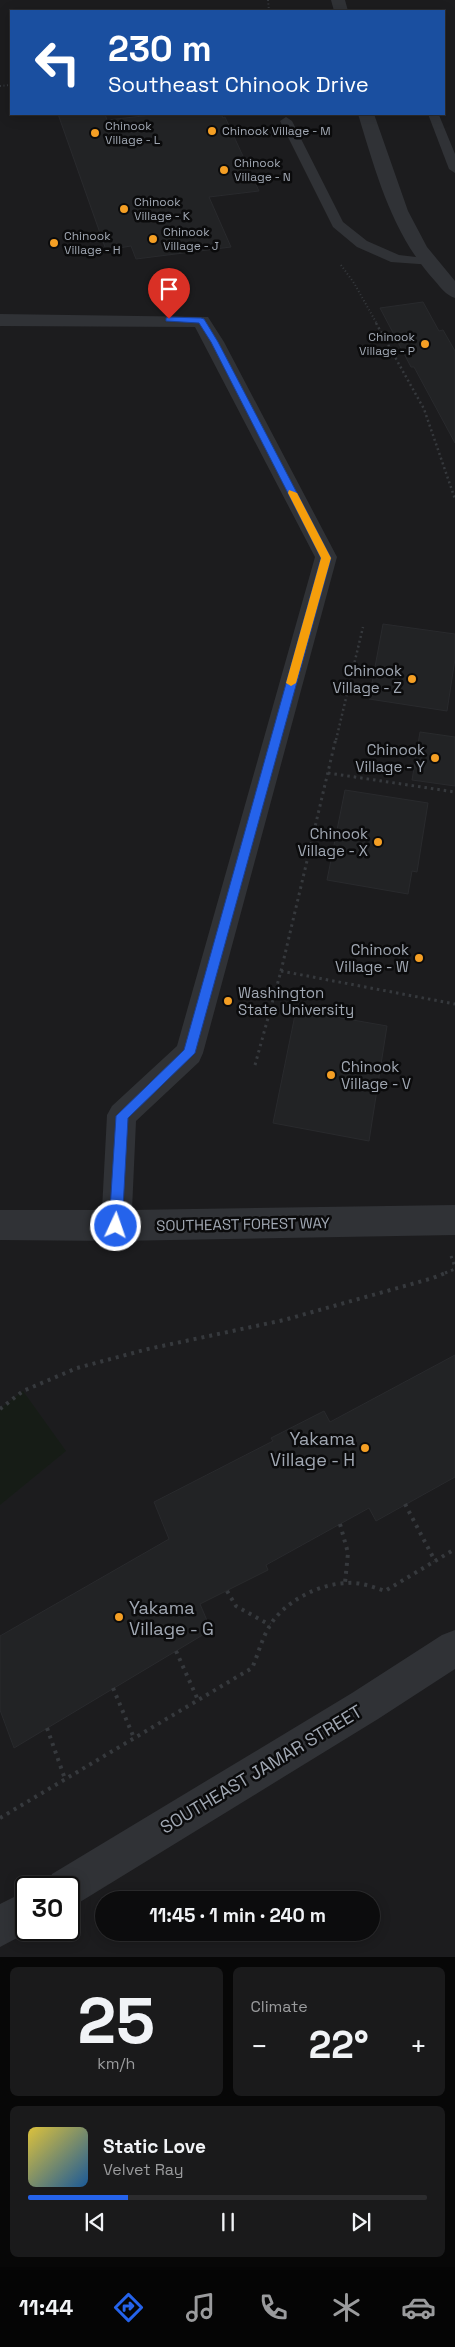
<!DOCTYPE html>
<meta charset="utf-8">
<style>
:root{--surface:#0c0c0d;--page:#1a1a1b;--text:#f1f3f6;--muted:#9a9b9d;--line:#2c2c2e;--accent:#2563eb}
body{margin:0;font-family:"Space Grotesk",sans-serif;background:var(--page);color:var(--text);height:100vh;display:flex;flex-direction:column;font-size:19px;white-space:nowrap}
*{box-sizing:border-box;margin:0}
p{font-size:16px;color:var(--muted)}
.icon{flex:none;width:28px;height:28px;fill:none;stroke:currentColor;stroke-width:2;stroke-linecap:round;stroke-linejoin:round}
.map{position:relative;height:1957px;overflow:hidden}
.side{display:flex;flex-direction:column;gap:10px;padding:10px;background:#070707;flex:1}
.side>*{flex:none}
.guide{position:absolute;left:10px;top:10px;width:435px;height:105px;border-radius:0px;box-shadow:0 2px 12px #0003,0 0 0 1px var(--line);background:#1a4fa0;color:#fff;overflow:hidden}
.speed{position:absolute;left:15px;top:1876px;display:flex;gap:10px;font-size:25px;font-weight:700;text-align:center}
.speed>*{display:grid;place-content:center;width:65px;height:65px;border-radius:50%;background:var(--surface);box-shadow:0 2px 12px #0003,0 0 0 1px var(--line);line-height:1}
.speed .limit{border:2px solid #111;border-radius:8px;background:#fff;color:#111}
.pin{position:absolute;display:grid;place-items:center;width:42px;height:42px;color:#fff;margin:-51px -21px;border-radius:50% 50% 50% 0;rotate:-45deg;box-shadow:0 0 5px #0007}
.pin .icon{rotate:45deg}
.me{position:absolute;width:55px;margin:-28px;rotate:3deg;stroke-linejoin:round;filter:drop-shadow(0 0 4px #0008)}
.turn{display:flex;align-items:center;gap:18px;height:105px;padding:0 15px;font-size:22px}
.turn .icon{width:65px;height:65px;stroke-width:2.5}
.turn b{display:block;font-size:35px;line-height:42px}
.big{font-size:38px;font-weight:600;line-height:1.1}
.side .tile{flex:1;display:flex;flex-direction:column;justify-content:center;gap:8px;min-width:0;padding:0 18px;border-radius:8px;background:var(--page)}
.side .dial{align-items:center;gap:0}
.dial b{font-size:65px;line-height:1}
.song{display:flex;align-items:center;gap:15px}
.cover{width:60px;height:60px;border-radius:8px;background:linear-gradient(135deg,hsl(50 70% 55%),hsl(210 70% 35%))}
.played{height:5px;border-radius:2px;background:linear-gradient(90deg,var(--accent) 25%,var(--line) 25%)}
.keys{display:flex;justify-content:space-around;direction:ltr}
.heat{display:flex;justify-content:space-between;align-items:center;font-size:28px;direction:ltr}
.side .tiles{flex:1;display:grid;gap:10px;grid-template-columns:1fr 1fr}
.tile:last-child{grid-column:span 2}
.trip{position:absolute;left:95px;top:1891px;width:285px;height:50px;border-radius:25px;background:var(--surface);box-shadow:0 2px 12px #0003,0 0 0 1px var(--line);font-weight:600;line-height:50px;text-align:center}
.tabs{display:flex;height:80px;justify-content:space-around;align-items:center;background:#050505;color:var(--muted)}
.tabs .icon{width:35px;height:35px}
.tabs .on{color:var(--accent)}
.tabs b{font-size:22px;color:var(--text)}
.map>svg:first-child{display:block}
.built{fill:#1c1c1e;fill-rule:evenodd}
.green{fill:#161c16}
.building{fill:#222325;stroke:#292a2d}
.lines{fill:none;stroke-linecap:round;stroke-linejoin:round}
.path-far3{stroke:#36393d;stroke-width:2;stroke-dasharray:1 2.5;stroke-linecap:butt}
.path-far2{stroke:#36393d;stroke-width:2.5;stroke-dasharray:2 3;stroke-linecap:butt}
.path-far1{stroke:#36393d;stroke-width:3;stroke-dasharray:2.5 4;stroke-linecap:butt}
.path{stroke:#36393d;stroke-width:4;stroke-dasharray:3 5;stroke-linecap:butt}
.lane{fill:#303236;fill-rule:evenodd}
.street{fill:#303236;fill-rule:evenodd}
.route{fill:#2563eb;stroke:#184099}
.slow{fill:#f59e0b}
.poi-dot{fill:#f59f24;stroke:#0b0b0c;stroke-width:2}
.labels{text-anchor:middle;dominant-baseline:central;stroke-width:5;stroke-linejoin:round;paint-order:stroke}
.far-poi-label{font-size:12px;fill:#a0a7b2;stroke:#0b0b0c;text-anchor:start}
.poi-label{font-size:15px;fill:#a0a7b2;stroke:#0b0b0c;text-anchor:end}
.street-label{font-size:15px;fill:#a0a7b2;stroke:#0b0b0c}
.near-poi-label{font-size:18px;fill:#a0a7b2;stroke:#0b0b0c;text-anchor:end}
.near-street-label{font-size:18px;fill:#a0a7b2;stroke:#0b0b0c}
</style>
<div class="map">
<svg width="455" height="1957" viewBox="0 0 455 1957">
<rect width="100%" height="100%" fill="#101011"/>
<!-- built -->
<path class="built" d="M 0,0 L 455,0 L 455,1957 L 0,1957 ZM 11,11 L 444,11 L 444,114 L 11,114 ZM 26,1888 L 69,1888 L 69,1930 L 26,1930 ZM 104,1900 L 371,1900 L 371,1932 L 104,1932 Z"/>
<!-- green -->
<polygon class="green" points="23,1391 66,1451 0,1505 0,1409"/>
<!-- building -->
<g class="building">
<polygon points="58,114 105,114 107,120 161,114 221,114 223,118 225,117 259,191 209,197 231,247 136,259 131,246 106,250"/>
<polygon points="423,302 439,331 443,330 455,351 455,443 414,367 411,367 380,308"/>
<polygon points="383,624 455,634 455,659 447,711 369,699"/>
<polygon points="420,732 455,737 455,786 412,780"/>
<polygon points="345,790 428,803 417,872 412,871 408,894 327,880"/>
<polygon points="296,1010 387,1026 369,1141 273,1123"/>
<polygon points="455,1355 455,1477 376,1521 369,1508 266,1565 268,1570 200,1604 211,1630 14,1748 0,1710 0,1636 169,1539 154,1502 273,1441 271,1438 324,1411 330,1422"/>
</g>
<g class="lines">
<!-- path-far3 -->
<g class="path-far3">
<polyline points="268,0 269,11"/>
<polyline points="0,86 11,85"/>
<polyline points="341,265 354,283 377,324"/>
</g>
<!-- path-far2 -->
<g class="path-far2">
<polyline points="376,323 424,409 455,499"/>
<polyline points="336,740 363,627"/>
</g>
<!-- path-far1 -->
<g class="path-far1">
<polyline points="328,773 455,792"/>
<polyline points="281,971 455,1004"/>
<polyline points="255,1065 281,971 336,738"/>
<polyline points="451,1256 455,1267"/>
<polyline points="445,1273 455,1269"/>
</g>
<!-- path -->
<g class="path">
<polyline points="0,1409 23,1391 77,1368 148,1349 284,1320 433,1278 448,1272"/>
<polyline points="405,1504 435,1561"/>
<polyline points="340,1524 348,1553 345,1583"/>
<polyline points="227,1591 236,1606 270,1625"/>
<polyline points="176,1651 198,1700"/>
<polyline points="113,1688 134,1738"/>
<polyline points="47,1728 65,1779"/>
<path d="M 0,1818 L 252,1668 C 258,1655 261,1641 268,1629 C 281,1603 319,1583 348,1583 C 360,1582 373,1587 385,1591 L 455,1549"/>
</g>
<!-- lane -->
<g class="lane">
<polygon points="428,114 439,115 455,154 455,173 449,169"/>
<polygon points="286,117 292,121 343,222 367,241 399,255 433,259 435,262 433,265 391,262 357,247 333,227 280,121"/>
</g>
<!-- street -->
<g class="street">
<polygon points="331,0 345,0 348,11 334,11"/>
<path d="M 358,114 L 374,114 L 408,211 L 427,247 L 455,281 L 455,298 C 446,295 441,288 435,281 C 392,234 376,173 358,114 Z"/>
<polygon points="0,314 208,317 224,342 337,557 203,1053 199,1062 136,1121 132,1210 455,1205 455,1235 116,1241 0,1240 0,1210 102,1210 107,1115 112,1106 177,1046 315,557 195,327 0,326"/>
<polygon points="455,1630 455,1669 378,1719 80,1902 69,1907 69,1888 47,1888 52,1874 352,1693 442,1635"/>
<polygon points="26,1891 26,1930 32,1930 0,1947 0,1904"/>
</g>
</g>
<!-- route -->
<polygon class="route" points="169,317 201,318 204,319 218,342 331,558 195,1053 128,1118 122,1226 120,1230 116,1232 111,1230 109,1226 116,1116 184,1050 321,558 211,342 199,323 166,321 166,318"/>
<!-- slow -->
<polygon class="slow" points="289,490 297,493 331,558 296,683 291,686 286,683 321,558 288,493"/>
<!-- markers -->
<g class="poi-dot">
<circle cx="212" cy="131" r="5"/>
<circle cx="95" cy="133" r="5"/>
<circle cx="224" cy="170" r="5"/>
<circle cx="124" cy="209" r="5"/>
<circle cx="153" cy="239" r="5"/>
<circle cx="54" cy="243" r="5"/>
<circle cx="425" cy="344" r="5"/>
<circle cx="412" cy="679" r="5"/>
<circle cx="435" cy="758" r="5"/>
<circle cx="378" cy="842" r="5"/>
<circle cx="419" cy="958" r="5"/>
<circle cx="228" cy="1001" r="5"/>
<circle cx="331" cy="1075" r="5"/>
<circle cx="365" cy="1448" r="5"/>
<circle cx="119" cy="1617" r="5"/>
</g>
<g class="labels">
<!-- far-poi labels -->
<g class="far-poi-label">
<text x="105" y="126">Chinook<tspan x="105" dy="14">Village - L</tspan></text>
<text x="222" y="131">Chinook Village - M</text>
<text x="234" y="163">Chinook<tspan x="234" dy="14">Village - N</tspan></text>
<text x="134" y="202">Chinook<tspan x="134" dy="14">Village - K</tspan></text>
<text x="163" y="232">Chinook<tspan x="163" dy="14">Village - J</tspan></text>
<text x="64" y="236">Chinook<tspan x="64" dy="14">Village - H</tspan></text>
<text x="415" y="337" text-anchor="end">Chinook<tspan x="415" dy="14">Village - P</tspan></text>
</g>
<!-- poi labels -->
<g class="poi-label">
<text x="402" y="670">Chinook<tspan x="402" dy="17">Village - Z</tspan></text>
<text x="425" y="749">Chinook<tspan x="425" dy="17">Village - Y</tspan></text>
<text x="368" y="833">Chinook<tspan x="368" dy="17">Village - X</tspan></text>
<text x="409" y="949">Chinook<tspan x="409" dy="17">Village - W</tspan></text>
<text x="238" y="992" text-anchor="start">Washington<tspan x="238" dy="17">State University</tspan></text>
<text x="341" y="1066" text-anchor="start">Chinook<tspan x="341" dy="17">Village - V</tspan></text>
</g>
<!-- street labels -->
<g class="street-label">
<text transform="translate(243 1224) rotate(-1)">SOUTHEAST FOREST WAY</text>
</g>
<!-- near-poi labels -->
<g class="near-poi-label">
<text x="355" y="1438">Yakama<tspan x="355" dy="21">Village - H</tspan></text>
<text x="129" y="1607" text-anchor="start">Yakama<tspan x="129" dy="21">Village - G</tspan></text>
</g>
<!-- near-street labels -->
<g class="near-street-label">
<text transform="translate(261 1769) rotate(-31)">SOUTHEAST JAMAR STREET</text>
</g>
</g>
</svg>
<div class="speed"><div class="limit">30</div></div>
<div class="pin" style="left:169px;top:319px;background:#d93025"><svg class="icon" aria-label="arrive" viewBox="0 0 24 24"><path d="M6 21V4h12l-3 4 3 4H6"/></svg></div>
<svg class="me" style="left:116px;top:1226px" viewBox="-20 -20 40 40"><circle r="17" fill="#2563eb" stroke="#fff" stroke-width="3"/><path d="M0-11L8 9 0 5-8 9z" fill="#fff"/></svg>
<div class="trip">11:45 · 1 min · 240 m</div>
<div class="guide">
<div class="turn"><svg class="icon" aria-label="left" viewBox="0 0 24 24"><path d="M17 20v-9H6M10 6l-5 5 5 5"/></svg><div><b>230 m</b>Southeast Chinook Drive</div></div>
</div>
</div>
<section class="side">
<div class="tiles">
<div class="tile dial"><b>25</b><p>km/h</p></div>
<div class="tile"><p>Climate</p>
<div class="heat"><a>−</a><b class="big">22°</b><a>+</a></div>
</div>
<div class="tile">
<div class="song"><i class="cover"></i><div><b>Static Love</b><p>Velvet Ray</p></div></div>
<div class="played"></div>
<div class="keys"><svg class="icon" aria-label="previous" viewBox="0 0 24 24"><path d="M18 5L8 12l10 7zM5 5v14"/></svg><svg class="icon" aria-label="pause" viewBox="0 0 24 24"><path d="M8 5v14M16 5v14"/></svg><svg class="icon" aria-label="next" viewBox="0 0 24 24"><path d="M6 5l10 7-10 7zM19 5v14"/></svg></div>
</div>
</div>
</section>
<nav class="tabs">
<b>11:44</b>
<svg class="icon on" aria-label="directions" viewBox="0 0 24 24"><path d="M12 3l9 9-9 9-9-9zM9 14v-3h6M13 9l2 2-2 2"/></svg>
<svg class="icon" aria-label="music" viewBox="0 0 24 24"><path d="M9 18V5l10-2v13"/><circle cx="6" cy="18" r="3"/><circle cx="16" cy="16" r="3"/></svg>
<svg class="icon" aria-label="phone" viewBox="0 0 24 24"><path d="M5 4h4l2 5-3 2q2 4 5 5l2-3 5 2v4C11 20 4 13 5 4z"/></svg>
<svg class="icon" aria-label="climate" viewBox="0 0 24 24"><path d="M12 3v18M4 7l16 10M4 17L20 7"/></svg>
<svg class="icon" aria-label="car" viewBox="0 0 24 24"><path d="M5 17H2v-5l4-1 3-4h7l3 4 3 1v5h-3M9 17h6M6 11h13"/><circle cx="7" cy="17" r="2"/><circle cx="17" cy="17" r="2"/></svg>
</nav>
